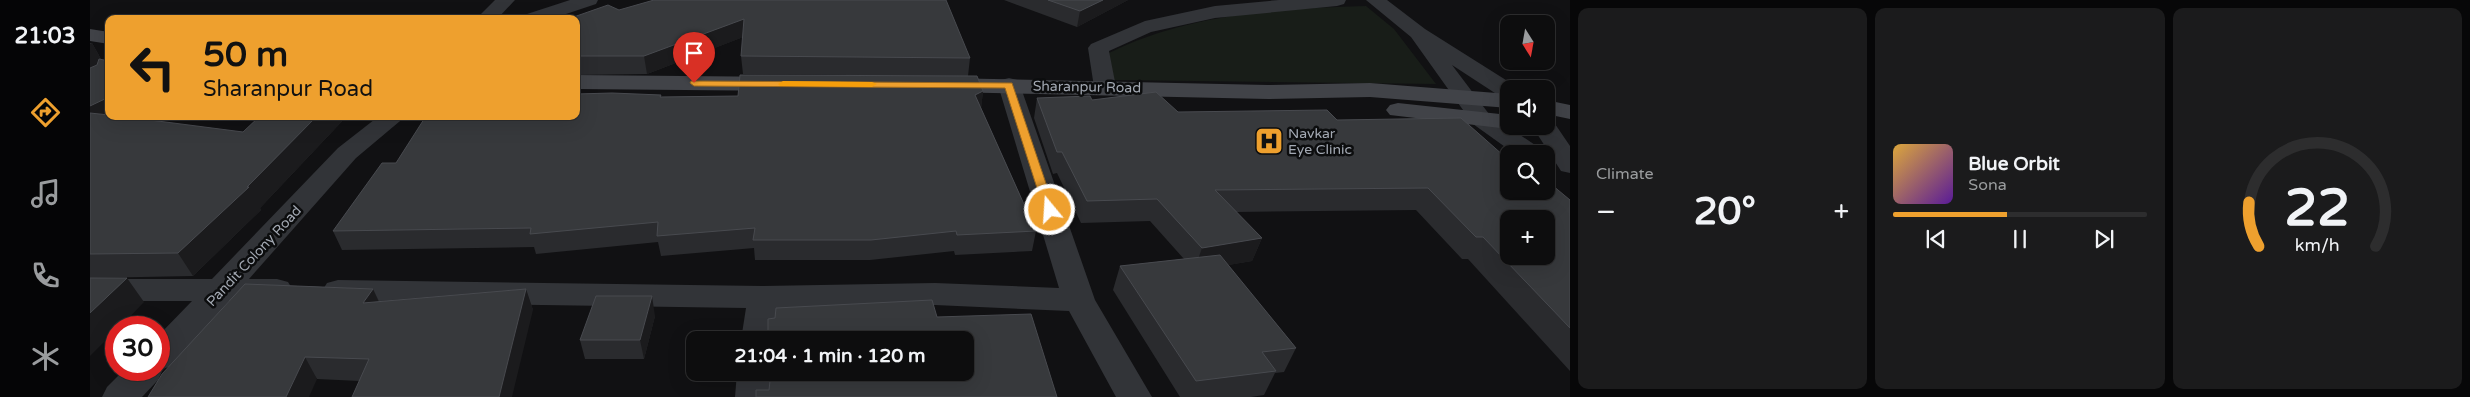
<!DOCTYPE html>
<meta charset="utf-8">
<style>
:root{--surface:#0d0d0e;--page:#1b1b1c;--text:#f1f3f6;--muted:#9a9c9e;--line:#2d2d2e;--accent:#eea02e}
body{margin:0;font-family:"Varela Round",sans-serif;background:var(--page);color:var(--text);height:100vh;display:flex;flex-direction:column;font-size:19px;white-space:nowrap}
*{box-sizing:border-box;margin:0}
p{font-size:16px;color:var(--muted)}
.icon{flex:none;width:28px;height:28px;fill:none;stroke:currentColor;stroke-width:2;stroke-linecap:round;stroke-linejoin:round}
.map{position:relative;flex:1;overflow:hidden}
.sheet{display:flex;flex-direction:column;gap:8px;padding:8px;background:#070708;width:900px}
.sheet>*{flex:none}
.hud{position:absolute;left:15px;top:15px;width:475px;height:105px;border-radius:10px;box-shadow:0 5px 20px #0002,0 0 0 1px var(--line);background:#eea02e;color:#111;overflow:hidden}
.needle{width:32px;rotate:169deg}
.fabs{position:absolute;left:1410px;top:15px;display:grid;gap:10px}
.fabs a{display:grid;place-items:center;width:55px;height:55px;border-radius:10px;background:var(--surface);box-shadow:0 5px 20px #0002,0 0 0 1px var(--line);font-size:25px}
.speed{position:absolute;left:15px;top:316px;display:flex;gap:10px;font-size:25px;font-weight:700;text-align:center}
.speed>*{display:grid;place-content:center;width:65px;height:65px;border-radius:50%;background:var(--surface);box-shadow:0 5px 20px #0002,0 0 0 1px var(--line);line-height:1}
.speed .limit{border:8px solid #d22;background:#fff;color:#111}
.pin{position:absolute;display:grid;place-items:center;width:42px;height:42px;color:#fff;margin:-51px -21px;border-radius:50% 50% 50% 0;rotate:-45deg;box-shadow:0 0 5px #0007}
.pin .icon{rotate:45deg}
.me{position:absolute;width:55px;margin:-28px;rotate:342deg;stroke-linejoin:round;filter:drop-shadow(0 0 4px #0008)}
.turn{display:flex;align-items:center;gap:18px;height:105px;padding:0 15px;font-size:22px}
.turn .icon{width:65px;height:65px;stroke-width:2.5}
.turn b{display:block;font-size:35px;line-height:42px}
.big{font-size:38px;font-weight:800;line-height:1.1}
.sheet .widget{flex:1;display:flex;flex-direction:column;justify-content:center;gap:8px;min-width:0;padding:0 18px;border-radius:10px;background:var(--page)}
.sheet .dial{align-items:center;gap:0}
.dial svg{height:130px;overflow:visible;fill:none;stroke:var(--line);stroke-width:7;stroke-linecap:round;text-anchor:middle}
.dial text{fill:var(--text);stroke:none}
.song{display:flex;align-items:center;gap:15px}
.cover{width:60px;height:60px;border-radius:8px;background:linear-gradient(135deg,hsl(40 70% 55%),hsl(270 70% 35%))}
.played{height:5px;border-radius:2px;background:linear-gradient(90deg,var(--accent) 45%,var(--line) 45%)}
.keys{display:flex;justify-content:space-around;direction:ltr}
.heat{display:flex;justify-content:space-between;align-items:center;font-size:28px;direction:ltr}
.sheet .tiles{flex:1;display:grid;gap:8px;grid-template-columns:repeat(3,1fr)}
.trip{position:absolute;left:596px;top:331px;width:288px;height:50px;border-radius:10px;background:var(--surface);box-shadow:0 5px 20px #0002,0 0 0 1px var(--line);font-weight:800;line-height:50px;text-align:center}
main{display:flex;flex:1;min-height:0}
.tabs{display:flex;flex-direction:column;width:90px;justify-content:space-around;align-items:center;background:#050506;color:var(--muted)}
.tabs .icon{width:35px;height:35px}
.tabs .on{color:var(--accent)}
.tabs b{font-size:22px;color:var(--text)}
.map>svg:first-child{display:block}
.green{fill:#181d18}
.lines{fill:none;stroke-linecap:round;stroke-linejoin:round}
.minor{fill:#323438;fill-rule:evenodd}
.secondary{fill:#414348;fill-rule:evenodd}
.wall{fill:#2a2b2e}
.shaded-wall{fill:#1b1b1d}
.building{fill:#37393c;stroke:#484a4f;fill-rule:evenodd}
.route{fill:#eea02e;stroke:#9b681e}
.slow{fill:#f59e0b}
.labels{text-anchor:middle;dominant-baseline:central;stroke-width:5;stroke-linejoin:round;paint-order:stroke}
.street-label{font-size:14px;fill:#a3a9b3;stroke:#0c0d0e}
.poi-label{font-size:14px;fill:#a3a9b3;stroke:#0c0d0e;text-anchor:start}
</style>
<main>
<nav class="tabs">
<b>21:03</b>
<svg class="icon on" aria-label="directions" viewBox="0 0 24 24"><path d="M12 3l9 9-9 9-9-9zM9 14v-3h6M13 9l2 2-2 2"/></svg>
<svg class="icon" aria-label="music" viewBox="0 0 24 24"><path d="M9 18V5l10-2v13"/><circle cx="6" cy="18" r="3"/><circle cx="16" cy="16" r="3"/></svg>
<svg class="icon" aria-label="phone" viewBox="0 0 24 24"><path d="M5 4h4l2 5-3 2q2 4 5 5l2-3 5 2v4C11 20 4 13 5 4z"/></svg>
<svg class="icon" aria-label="climate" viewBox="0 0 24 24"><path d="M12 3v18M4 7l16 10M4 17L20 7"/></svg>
</nav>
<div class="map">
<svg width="1480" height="397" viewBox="0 0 1480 397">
<rect width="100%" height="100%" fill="#111113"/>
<!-- green -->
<path class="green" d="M 1276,6 L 1304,29 L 1346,84 L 1024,80 L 1019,53 C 1097,14 1190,8 1276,6 Z"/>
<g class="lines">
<!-- minor -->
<g class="minor">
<polygon points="405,0 425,0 407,19 386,19"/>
<polygon points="480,0 508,0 506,4 461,19 431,19 434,15"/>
<polygon points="1189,0 1256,0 1254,4 1247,6 1125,18 1061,32 1019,51 1026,87 1023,92 1015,94 1007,92 1004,87 998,48 1001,44 1055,21 1125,6"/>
<polygon points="1276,0 1297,0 1335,29 1427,87 1428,89 1419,89 1419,99 1411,97 1362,65 1399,114 1451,149 1455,154 1425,154 1383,124 1321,37"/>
<polygon points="919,78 927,80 930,85 1005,300 1062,397 1026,397 979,311 845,305 688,308 685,340 651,340 656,308 248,302 237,299 232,291 237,283 248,280 673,286 845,283 969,288 908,85 911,80"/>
<polygon points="289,116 316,116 266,158 159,279 187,279 198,282 203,290 198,298 187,301 139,301 81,366 73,369 68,380 52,397 12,397 17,387 34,370 69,370 69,335 102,301 0,301 0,279 122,279 248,148"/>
<polygon points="1456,119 1463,121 1480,146 1480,173 1471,171 1442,126 1456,126"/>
<polygon points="647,372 683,372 681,397 645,397"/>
</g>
<!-- secondary -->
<g class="secondary">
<polygon points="0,29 19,32 19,44 0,41"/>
<polygon points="486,75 687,77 695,79 698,84 695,89 687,91 486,89"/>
<polygon points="853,78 1178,85 1280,83 1419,94 1419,108 1280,97 1178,99 853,92 845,90 842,85 845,80"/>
<polygon points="1456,100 1480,105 1480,119 1456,114"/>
<polygon points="1308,103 1419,115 1419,126 1428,126 1419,129 1300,115 1296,110 1300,105"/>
</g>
</g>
<!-- wall -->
<g class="wall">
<polygon points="914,0 1038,0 987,27"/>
<polygon points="529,10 880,58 878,76 653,74 651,56 653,37 557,74 486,75 486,19"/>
<polygon points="0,43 2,43 11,59 19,116 34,116 33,117 153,132 170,116 257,116 170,208 171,210 103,276 0,278"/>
<polygon points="893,91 891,108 946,231 942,251 865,255 864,251 780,260 665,260 664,248 571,256 568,242 446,254 444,247 252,250 243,231 571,95 571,97 648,96"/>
<polygon points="947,98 1002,100 1088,112 1247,120 1414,156 1480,200 1480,371 1378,259 1372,259 1326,210 1146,212 1172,238 1162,261 1138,265 1206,348 1194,372 1185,373 1174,395 1161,397 1090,397 1023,290 1030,266 1094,259 1060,221 991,223 967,173 963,174 944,118"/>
<polygon points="155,284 283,289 289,301 436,289 443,310 270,381 227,379"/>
<polygon points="565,316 554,359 495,359 490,340"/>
</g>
<!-- shaded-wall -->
<g class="shaded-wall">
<polygon points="1013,0 1038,0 987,27 990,11"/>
<polygon points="654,19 656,36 557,74 554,56"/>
<polygon points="2,43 13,63 0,70 0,44"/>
<polygon points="893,91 891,109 885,95"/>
<polygon points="19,97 19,116 34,116 4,133 0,127 0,106"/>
<polygon points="227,116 257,116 170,208 171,210 103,276 88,253 157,187"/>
<polygon points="1172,238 1162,261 1104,271 1112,248"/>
<polygon points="37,278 54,302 29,328 26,328 26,330 0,356 0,313"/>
<polygon points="283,289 293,311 273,303"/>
<polygon points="436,289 443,310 422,397 409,397"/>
<polygon points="562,296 565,316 554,359 550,340"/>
<polygon points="215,357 227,379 219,397 196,397"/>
</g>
<!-- building -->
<g class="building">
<polygon points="564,0 856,0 880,58 651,56 654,19 554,56 486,56 486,19 478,19 518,5 529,10"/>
<polygon points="958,0 1013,0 990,11"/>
<polygon points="9,59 19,61 19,97 0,106 0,68 7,65"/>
<polygon points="650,75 887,76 893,91 885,95 946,231 867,235 866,231 781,240 663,240 665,228 567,236 568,222 440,234 441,228 243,231 292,163 306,163 336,116 486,116 486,94 522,93 571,95 570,97 648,96"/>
<path d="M 1066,92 L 1088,112 L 1237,110 L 1247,120 L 1371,118 L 1414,156 L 1419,156 L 1419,191 L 1456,191 L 1456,180 L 1480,200 L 1480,328 L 1393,237 L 1386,237 L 1338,188 L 1125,190 L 1172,238 L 1112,248 L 1067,199 L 997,201 L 972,152 L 967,152 L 947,98 L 1000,96 L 1002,100 ZM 1419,219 L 1456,219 L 1456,256 L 1419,256 Z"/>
<polygon points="0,113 19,115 19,116 29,116 153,132 170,116 227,116 157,187 159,187 88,253 0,254"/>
<polygon points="1130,255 1206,348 1172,352 1186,371 1106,381 1030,266"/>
<polygon points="0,278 37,278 0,313"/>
<polygon points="155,284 283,289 273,303 436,289 409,397 262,397 279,359 215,357 196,397 58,397 72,374"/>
<polygon points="506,296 562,296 550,340 490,340"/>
<polygon points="842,300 847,317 941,314 967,397 666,397 666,390 679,390 681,372 875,372 875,340 678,340 678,319 685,318 686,308"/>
</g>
<!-- route -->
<polygon class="route" points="601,81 922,83 965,210 960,214 954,210 915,88 604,86 600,83"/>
<!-- slow -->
<polygon class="slow" points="693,81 782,82 787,84 782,87 690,86 688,84"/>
<!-- icons -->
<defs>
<symbol id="hospital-square" viewBox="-11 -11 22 22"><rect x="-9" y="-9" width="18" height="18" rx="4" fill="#eea02e" stroke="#0c0d0e"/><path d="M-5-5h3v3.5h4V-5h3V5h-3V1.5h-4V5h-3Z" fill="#111"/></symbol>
</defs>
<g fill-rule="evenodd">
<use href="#hospital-square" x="1163" y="125" width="32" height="32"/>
</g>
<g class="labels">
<!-- street labels -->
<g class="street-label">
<text transform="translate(997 87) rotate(1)">Sharanpur Road</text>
<text transform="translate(164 256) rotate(-47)">Pandit Colony Road</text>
</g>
<!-- poi labels -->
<g class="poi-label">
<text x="1198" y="133">Navkar<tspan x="1198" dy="16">Eye Clinic</tspan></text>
</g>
</g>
</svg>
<div class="fabs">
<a><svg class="needle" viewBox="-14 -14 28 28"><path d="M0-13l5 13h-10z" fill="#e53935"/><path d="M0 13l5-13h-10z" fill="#9a9c9e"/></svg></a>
<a><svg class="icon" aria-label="sound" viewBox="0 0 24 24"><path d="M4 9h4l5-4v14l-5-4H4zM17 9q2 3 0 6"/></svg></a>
<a><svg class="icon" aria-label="search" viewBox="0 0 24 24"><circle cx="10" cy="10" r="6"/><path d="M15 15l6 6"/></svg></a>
<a>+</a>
</div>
<div class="speed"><div class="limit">30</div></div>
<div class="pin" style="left:604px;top:83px;background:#d93025"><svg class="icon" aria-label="arrive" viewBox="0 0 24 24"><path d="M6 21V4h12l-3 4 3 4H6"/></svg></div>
<svg class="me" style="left:960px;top:210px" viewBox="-20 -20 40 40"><circle r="17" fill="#eea02e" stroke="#fff" stroke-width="3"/><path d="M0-11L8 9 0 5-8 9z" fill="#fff"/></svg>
<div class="trip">21:04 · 1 min · 120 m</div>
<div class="hud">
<div class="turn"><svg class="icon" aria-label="left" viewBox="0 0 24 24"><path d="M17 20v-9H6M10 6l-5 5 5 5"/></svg><div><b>50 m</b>Sharanpur Road</div></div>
</div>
</div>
<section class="sheet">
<div class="tiles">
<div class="widget"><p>Climate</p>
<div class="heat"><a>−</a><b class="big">20°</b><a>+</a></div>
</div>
<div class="widget">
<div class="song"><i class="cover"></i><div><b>Blue Orbit</b><p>Sona</p></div></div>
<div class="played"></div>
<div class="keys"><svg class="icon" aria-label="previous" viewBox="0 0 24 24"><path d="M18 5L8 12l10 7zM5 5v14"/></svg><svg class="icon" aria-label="pause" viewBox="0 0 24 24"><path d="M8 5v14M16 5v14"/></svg><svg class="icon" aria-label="next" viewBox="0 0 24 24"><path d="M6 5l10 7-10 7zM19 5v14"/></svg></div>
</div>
<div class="widget dial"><svg viewBox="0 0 100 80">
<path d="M14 69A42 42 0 1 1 86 69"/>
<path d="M14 69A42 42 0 0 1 8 42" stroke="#eea02e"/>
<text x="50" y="56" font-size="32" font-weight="700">22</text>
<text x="50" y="72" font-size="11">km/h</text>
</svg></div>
</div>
</section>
</main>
